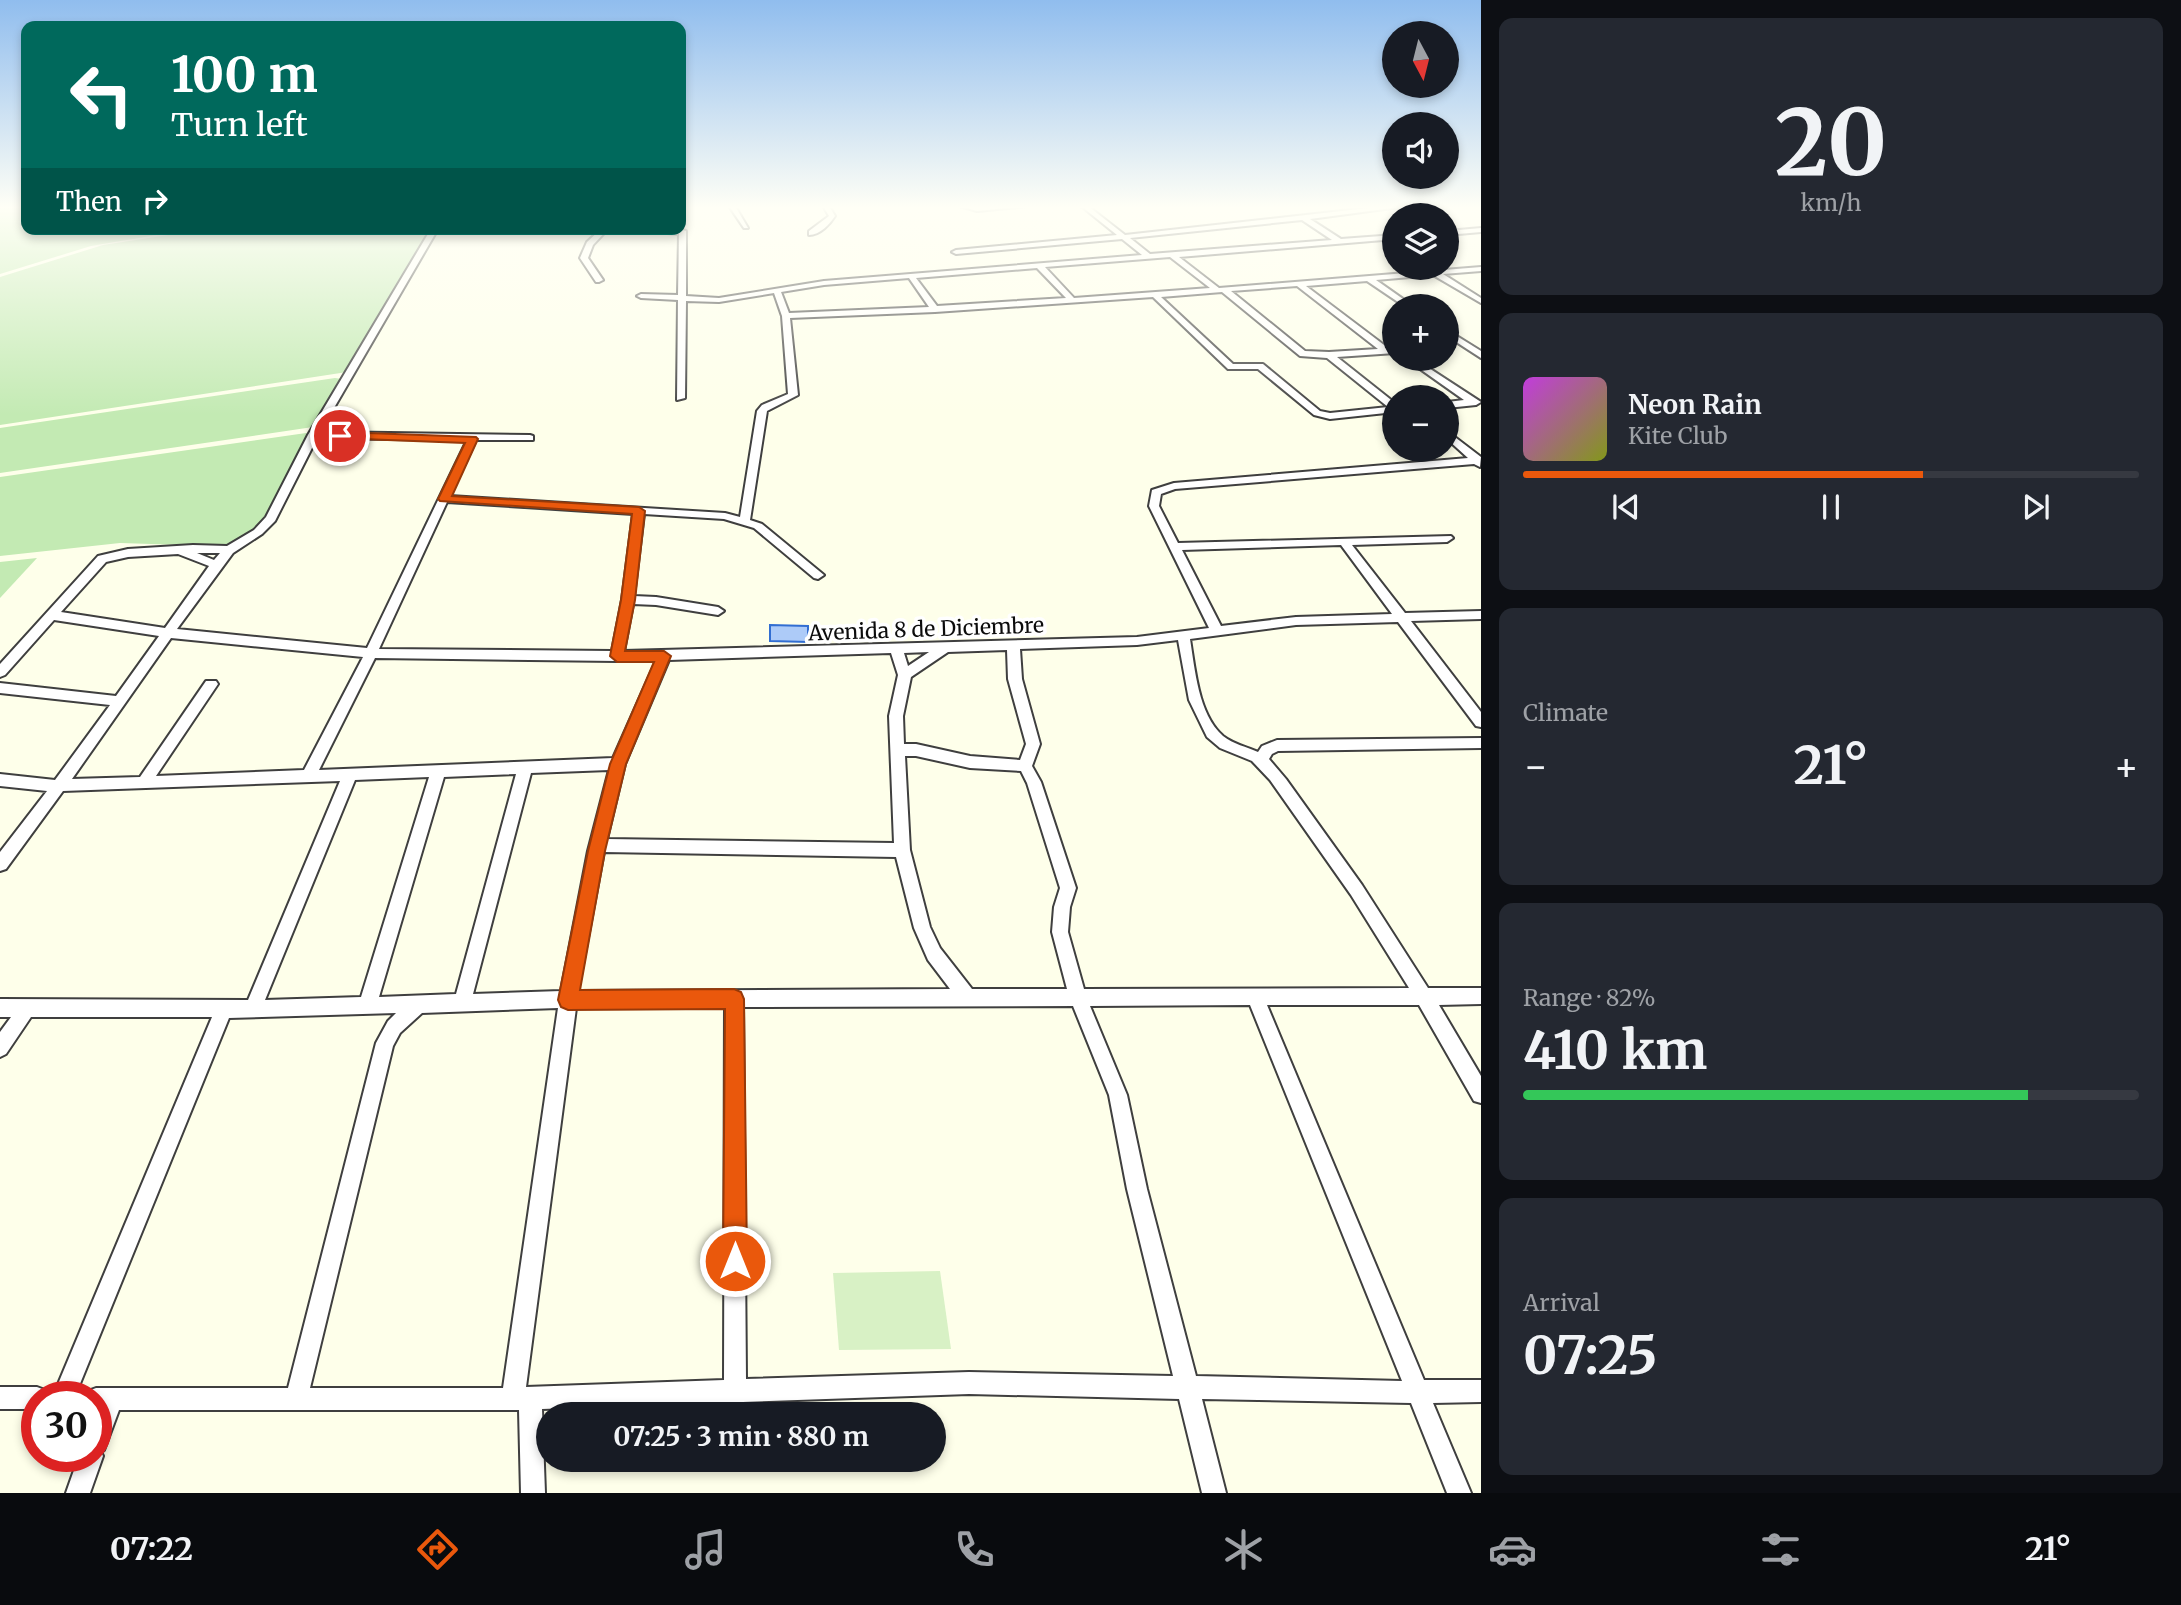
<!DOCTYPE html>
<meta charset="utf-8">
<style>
:root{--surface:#171b24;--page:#242831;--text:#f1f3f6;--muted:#9ea1a6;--line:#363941;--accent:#ea580c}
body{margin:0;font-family:Merriweather,serif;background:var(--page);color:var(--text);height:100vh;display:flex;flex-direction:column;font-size:26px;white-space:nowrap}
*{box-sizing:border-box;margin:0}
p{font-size:23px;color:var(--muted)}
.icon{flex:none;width:38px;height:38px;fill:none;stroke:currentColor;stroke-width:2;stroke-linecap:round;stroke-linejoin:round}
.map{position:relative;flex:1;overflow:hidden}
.sheet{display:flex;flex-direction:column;gap:18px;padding:18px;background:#0d0f14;width:700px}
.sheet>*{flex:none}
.top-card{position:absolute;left:21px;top:21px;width:665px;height:214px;border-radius:14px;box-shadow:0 4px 10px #0003;background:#00695c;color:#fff;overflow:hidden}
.needle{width:46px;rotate:173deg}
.fabs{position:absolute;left:1382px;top:21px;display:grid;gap:14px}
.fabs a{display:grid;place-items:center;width:77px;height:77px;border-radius:50%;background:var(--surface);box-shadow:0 4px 10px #0003;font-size:35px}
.speed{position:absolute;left:21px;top:1381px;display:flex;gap:14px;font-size:35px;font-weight:700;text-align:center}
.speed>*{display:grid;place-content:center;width:91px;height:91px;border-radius:50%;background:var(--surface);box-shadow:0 4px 10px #0003;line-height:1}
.speed .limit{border:10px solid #d22;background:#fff;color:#111}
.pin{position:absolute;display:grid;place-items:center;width:60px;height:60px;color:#fff;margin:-30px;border:4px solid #fff;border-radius:50%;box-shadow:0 2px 7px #0007}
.me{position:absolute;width:77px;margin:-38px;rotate:0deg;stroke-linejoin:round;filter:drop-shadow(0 0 5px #0008)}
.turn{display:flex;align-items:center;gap:24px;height:147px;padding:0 35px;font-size:32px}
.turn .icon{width:91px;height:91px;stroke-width:2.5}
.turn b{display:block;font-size:49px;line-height:60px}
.then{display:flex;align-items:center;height:66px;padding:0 35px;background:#0003;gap:14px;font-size:26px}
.big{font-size:52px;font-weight:700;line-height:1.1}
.sheet .widget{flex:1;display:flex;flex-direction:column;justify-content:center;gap:10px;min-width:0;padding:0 24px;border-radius:14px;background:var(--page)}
.sheet .dial{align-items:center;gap:0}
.dial b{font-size:91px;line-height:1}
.song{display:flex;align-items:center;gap:21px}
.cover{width:84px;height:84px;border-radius:10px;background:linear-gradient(135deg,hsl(290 70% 55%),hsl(70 70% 35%))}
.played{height:7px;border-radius:4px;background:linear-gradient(90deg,var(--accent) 65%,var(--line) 65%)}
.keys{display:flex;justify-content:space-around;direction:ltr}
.heat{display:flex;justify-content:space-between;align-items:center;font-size:38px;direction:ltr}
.charge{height:10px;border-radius:5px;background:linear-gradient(90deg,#34c759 82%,var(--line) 0)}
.trip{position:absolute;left:536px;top:1402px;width:410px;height:70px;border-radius:35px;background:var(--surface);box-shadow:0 4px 10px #0003;font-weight:700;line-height:70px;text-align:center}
.dock{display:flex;height:112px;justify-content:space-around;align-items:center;background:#090b0e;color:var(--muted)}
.dock .icon{width:49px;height:49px}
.dock .selected{color:var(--accent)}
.dock b{font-size:32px;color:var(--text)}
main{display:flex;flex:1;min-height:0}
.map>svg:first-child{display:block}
.green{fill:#c3eab3}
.pitch{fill:#d8f1c5}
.water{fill:#adcbf8;stroke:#326ed2;stroke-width:2}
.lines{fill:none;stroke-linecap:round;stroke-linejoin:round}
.minor-casing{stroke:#3f3f3f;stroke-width:4}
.minor{fill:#fff;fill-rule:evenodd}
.route{fill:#ea580c;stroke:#983908;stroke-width:2}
.labels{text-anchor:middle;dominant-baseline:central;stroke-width:7;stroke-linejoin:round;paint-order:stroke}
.street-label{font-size:21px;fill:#0c0c0c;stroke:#fff}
</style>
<main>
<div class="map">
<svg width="1481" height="1493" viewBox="0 0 1481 1493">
<rect width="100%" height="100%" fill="#feffea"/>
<!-- green -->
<g class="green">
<polygon points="0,206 26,206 26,229 192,229 91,246 0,274"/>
<polygon points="208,229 432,229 347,372 0,425 0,277 103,245"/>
<polygon points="335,378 342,379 313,427 0,473 0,428"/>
<polygon points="306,433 309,435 267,518 252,532 233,543 213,546 120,543 0,556 0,477"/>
<polygon points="37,558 0,598 0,562"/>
</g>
<!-- pitch -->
<polygon class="pitch" points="940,1271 951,1349 839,1350 833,1273"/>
<!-- water -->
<polygon class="water" points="770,625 808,626 808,642 770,641"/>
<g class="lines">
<defs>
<g id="minor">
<polygon points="729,206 735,206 748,228 744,228"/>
<path d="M 823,206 L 829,206 L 835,216 C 830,224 820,235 809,235 L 809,231 L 829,216 Z"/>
<polygon points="960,206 1028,206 977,211"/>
<path d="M 1081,206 L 1088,206 L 1125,235 L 1386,206 L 1407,206 L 1310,219 L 1341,239 L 1395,235 L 1395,239 L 1179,257 L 1219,288 L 1481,267 L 1481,271 L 1443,274 L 1481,298 L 1481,303 L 1433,275 L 1376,280 L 1413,306 L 1404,306 L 1367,281 L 1306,286 L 1388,348 L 1395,347 L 1395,353 L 1337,357 L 1395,403 L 1395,412 L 1330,419 L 1314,415 L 1258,369 L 1228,369 L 1153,297 L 935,312 L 790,318 L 798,395 L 767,411 L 750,520 L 762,524 L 824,575 L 818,579 L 814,578 L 754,528 L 724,519 L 644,514 L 634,596 L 656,597 L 718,607 L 724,611 L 718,615 L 656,605 L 633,604 L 624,651 L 1137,637 L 1209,628 L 1149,506 L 1152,490 L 1174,483 L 1468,458 L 1447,439 L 1447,431 L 1481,457 L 1480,467 L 1474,464 L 1175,489 L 1161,494 L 1159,506 L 1178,543 L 1451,536 L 1453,538 L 1447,542 L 1352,545 L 1405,613 L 1481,611 L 1481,619 L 1411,621 L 1481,712 L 1481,727 L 1476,726 L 1398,622 L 1296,625 L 1190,639 C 1195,669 1198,714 1223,736 C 1233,744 1247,747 1258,752 L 1262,746 L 1277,740 L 1481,738 L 1481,748 L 1278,751 L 1272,754 L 1269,759 L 1286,779 L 1362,885 L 1428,988 L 1481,988 L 1481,1004 L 1439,1005 L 1481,1076 L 1481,1103 L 1474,1101 L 1419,1005 L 1267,1005 L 1424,1380 L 1481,1380 L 1481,1402 L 1433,1403 L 1471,1493 L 1447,1493 L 1411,1403 L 1202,1399 L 1226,1493 L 1202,1493 L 1179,1399 L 969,1394 L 542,1409 L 545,1493 L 521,1493 L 519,1410 L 119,1410 L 104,1450 L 101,1452 L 103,1456 L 90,1493 L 66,1493 L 79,1456 L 96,1456 L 96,1396 L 86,1396 L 88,1391 L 96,1388 L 288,1388 L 376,1043 L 388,1021 L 396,1013 L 229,1018 L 75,1396 L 53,1396 L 212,1017 L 31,1017 L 6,1054 L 0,1057 L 0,1032 L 11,1017 L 0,1017 L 0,999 L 248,1000 L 340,781 L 63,791 L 6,869 L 0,871 L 0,852 L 47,791 L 0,786 L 0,774 L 55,780 L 110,705 L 0,693 L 0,683 L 116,696 L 159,636 L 54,620 L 5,675 L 0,677 L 0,664 L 98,556 L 128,549 L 193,545 L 227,546 L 254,530 L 266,517 L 308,435 L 431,229 L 438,229 L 320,432 L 530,435 L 533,436 L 533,440 L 476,440 L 450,496 L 725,513 L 740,517 L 757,411 L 762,405 L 788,394 L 782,316 L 774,293 L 719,302 L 686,301 L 685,398 L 677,400 L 678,300 L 641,298 L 637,296 L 641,294 L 678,295 L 679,234 L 620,229 L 679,229 L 686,231 L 686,296 L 719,298 L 824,281 L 1142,255 L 1122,239 L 956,254 L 952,252 L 956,250 L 1117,235 ZM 1302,220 L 1332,240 L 1150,254 L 1130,238 ZM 1170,257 L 1210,288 L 1074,298 L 1045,267 ZM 1037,268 L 1066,298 L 937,306 L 916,278 ZM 909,278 L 929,307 L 789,313 L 781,292 L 824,285 ZM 1297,286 L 1378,349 L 1329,352 L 1305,351 L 1231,291 ZM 1222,292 L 1300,356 L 1327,358 L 1388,407 L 1330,413 L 1320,411 L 1263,364 L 1233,364 L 1161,297 ZM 317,438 L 467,440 L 367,648 L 177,629 L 233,553 L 262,534 L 275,521 ZM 447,502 L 633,514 L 622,600 L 612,651 L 379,649 ZM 1341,545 L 1392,614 L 1296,617 L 1221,626 L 1182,550 ZM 197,553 L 220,553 L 214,560 ZM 178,554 L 209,566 L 165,628 L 61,612 L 106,562 L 128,557 ZM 171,638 L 363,657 L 304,770 L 156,776 L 216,687 L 218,684 L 216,681 L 206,681 L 140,777 L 72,779 ZM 1178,640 L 1189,700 L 1207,737 L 1220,748 L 1252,761 L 1270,780 L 1351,895 L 1409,988 L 1084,989 L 1068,932 L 1070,907 L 1076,888 L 1041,782 L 1032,766 L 1040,744 L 1022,679 L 1020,649 L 1137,645 ZM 1007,650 L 1008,679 L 1026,744 L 1020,760 L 970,756 L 916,744 L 904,744 L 903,716 L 911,677 L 948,652 ZM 929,652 L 908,666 L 904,653 ZM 891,653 L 898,675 L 889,716 L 894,843 L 607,839 L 625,764 L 669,660 ZM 375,658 L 617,661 L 656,661 L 613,758 L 319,770 ZM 905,756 L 916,756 L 970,768 L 1021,771 L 1027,783 L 1060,888 L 1054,907 L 1052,932 L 1067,989 L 972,989 L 940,948 L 930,927 L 910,850 ZM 609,770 L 588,851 L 561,991 L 473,994 L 531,773 ZM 516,774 L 456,994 L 379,997 L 444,777 ZM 429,777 L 361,997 L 265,1000 L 355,780 ZM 604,852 L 896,857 L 914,928 L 928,960 L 950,989 L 578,991 ZM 1250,1005 L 1402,1381 L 1196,1376 L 1147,1189 L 1127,1095 L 1090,1006 ZM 1073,1006 L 1109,1095 L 1127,1189 L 1173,1376 L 969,1372 L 746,1379 L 743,1007 ZM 725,1007 L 724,1380 L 526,1387 L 576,1008 ZM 558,1008 L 503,1388 L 310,1388 L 393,1046 L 400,1033 L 422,1013 Z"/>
<polygon points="1408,206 1416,206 1430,215 1422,215"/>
<polygon points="1481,228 1481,232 1447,235 1447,231"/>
<polygon points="601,229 608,229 593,245 588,258 603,280 599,282 596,282 580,258 587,242"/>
<polygon points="1447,330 1481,351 1481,358 1447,336"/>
<polygon points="1406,359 1415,359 1481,402 1476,405 1447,408 1447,402 1464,400"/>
<polygon points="0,1387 37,1387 45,1390 48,1396 37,1396 37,1409 0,1409"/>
</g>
</defs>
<!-- minor casing -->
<use href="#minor" class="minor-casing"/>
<!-- minor -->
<use href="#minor" class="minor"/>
</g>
<!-- sky -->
<linearGradient id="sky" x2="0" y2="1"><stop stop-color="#90bdee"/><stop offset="0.5" stop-color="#fffff6"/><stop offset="1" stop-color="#fffff6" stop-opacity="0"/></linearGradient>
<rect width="1481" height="415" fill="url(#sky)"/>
<!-- route -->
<polygon class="route" points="340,432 476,437 478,439 452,496 639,507 645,511 635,600 625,651 664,651 671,656 626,764 605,851 580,990 734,989 741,992 744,999 747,1261 744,1269 735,1273 727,1269 723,1261 725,1009 568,1010 561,1007 558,1000 588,851 610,764 654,662 617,662 610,656 621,600 632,514 440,501 438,499 465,443 336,438 334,436"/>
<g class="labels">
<!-- street labels -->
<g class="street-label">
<text transform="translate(926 629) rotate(-2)">Avenida 8 de Diciembre</text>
</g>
</g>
</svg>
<div class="fabs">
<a><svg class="needle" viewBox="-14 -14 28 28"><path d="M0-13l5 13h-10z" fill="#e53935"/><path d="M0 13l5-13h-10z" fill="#9ea1a6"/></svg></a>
<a><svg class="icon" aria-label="sound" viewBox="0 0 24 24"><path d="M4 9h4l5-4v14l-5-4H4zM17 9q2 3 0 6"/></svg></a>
<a><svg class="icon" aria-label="layers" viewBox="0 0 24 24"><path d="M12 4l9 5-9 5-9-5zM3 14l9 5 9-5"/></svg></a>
<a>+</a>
<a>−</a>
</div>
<div class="speed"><div class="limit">30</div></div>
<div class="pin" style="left:340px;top:436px;background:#d93025"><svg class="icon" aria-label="arrive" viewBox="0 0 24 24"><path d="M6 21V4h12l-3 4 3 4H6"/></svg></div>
<svg class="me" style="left:735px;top:1261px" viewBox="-20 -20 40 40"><circle r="17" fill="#ea580c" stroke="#fff" stroke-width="3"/><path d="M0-11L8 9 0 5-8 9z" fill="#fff"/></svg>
<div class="trip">07:25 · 3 min · 880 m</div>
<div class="top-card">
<div class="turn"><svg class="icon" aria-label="left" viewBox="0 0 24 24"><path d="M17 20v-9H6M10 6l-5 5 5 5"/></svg><div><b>100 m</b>Turn left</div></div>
<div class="then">Then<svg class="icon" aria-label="right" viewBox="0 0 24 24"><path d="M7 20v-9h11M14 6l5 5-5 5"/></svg></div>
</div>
</div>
<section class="sheet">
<div class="widget dial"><b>20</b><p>km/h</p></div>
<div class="widget">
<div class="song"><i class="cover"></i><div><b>Neon Rain</b><p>Kite Club</p></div></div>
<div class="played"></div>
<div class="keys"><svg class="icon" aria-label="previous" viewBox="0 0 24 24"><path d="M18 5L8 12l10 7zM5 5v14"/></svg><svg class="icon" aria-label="pause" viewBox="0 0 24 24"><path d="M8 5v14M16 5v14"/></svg><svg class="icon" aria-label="next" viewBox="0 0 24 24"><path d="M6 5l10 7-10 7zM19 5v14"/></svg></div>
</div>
<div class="widget"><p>Climate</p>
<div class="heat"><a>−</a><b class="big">21°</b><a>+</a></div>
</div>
<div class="widget"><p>Range · 82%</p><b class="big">410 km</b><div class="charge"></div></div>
<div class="widget"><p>Arrival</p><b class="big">07:25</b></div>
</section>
</main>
<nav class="dock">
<b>07:22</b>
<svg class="icon selected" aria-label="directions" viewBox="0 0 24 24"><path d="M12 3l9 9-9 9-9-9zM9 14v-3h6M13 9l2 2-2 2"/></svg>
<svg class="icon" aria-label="music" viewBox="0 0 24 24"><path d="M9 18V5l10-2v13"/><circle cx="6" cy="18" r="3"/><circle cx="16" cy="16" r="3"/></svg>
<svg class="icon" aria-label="phone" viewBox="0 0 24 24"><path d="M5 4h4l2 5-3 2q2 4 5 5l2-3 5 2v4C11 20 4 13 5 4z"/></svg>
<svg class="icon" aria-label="climate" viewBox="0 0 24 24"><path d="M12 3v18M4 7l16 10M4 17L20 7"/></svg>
<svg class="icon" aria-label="car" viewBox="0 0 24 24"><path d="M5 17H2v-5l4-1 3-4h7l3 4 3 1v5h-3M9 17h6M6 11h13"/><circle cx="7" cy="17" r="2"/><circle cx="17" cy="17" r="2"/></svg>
<svg class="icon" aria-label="filters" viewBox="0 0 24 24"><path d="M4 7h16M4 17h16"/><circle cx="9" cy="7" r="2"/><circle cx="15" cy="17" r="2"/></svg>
<b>21°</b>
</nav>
